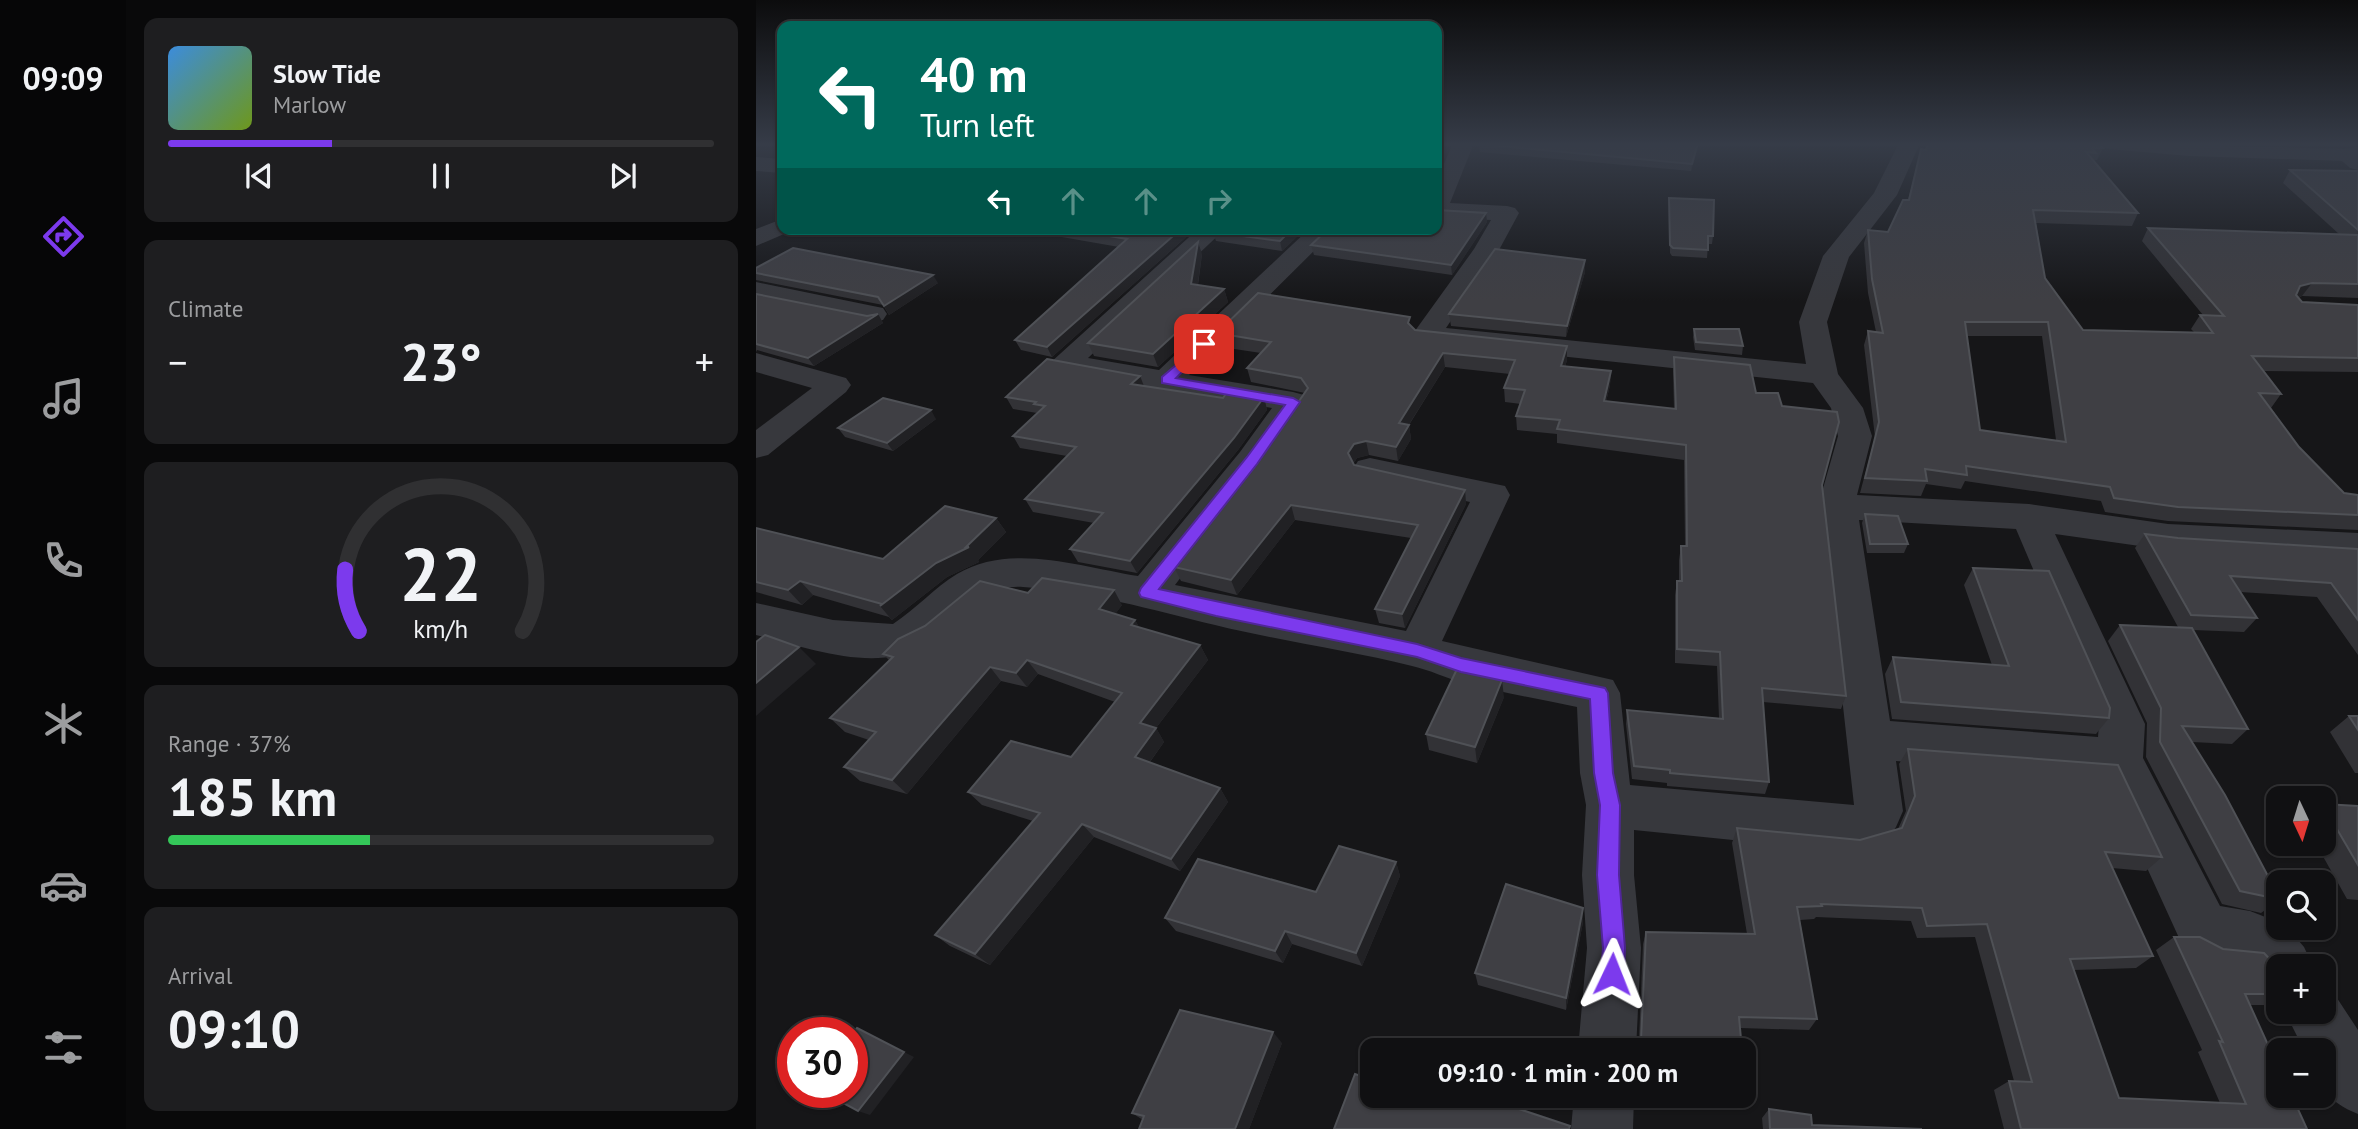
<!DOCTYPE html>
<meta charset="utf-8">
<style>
:root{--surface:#101012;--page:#1e1e20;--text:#f1f3f6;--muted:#9c9d9f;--line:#303032;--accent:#7c3aed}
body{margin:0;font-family:"PT Sans",sans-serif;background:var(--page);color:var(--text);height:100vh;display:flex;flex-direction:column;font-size:26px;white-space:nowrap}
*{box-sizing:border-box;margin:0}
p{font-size:23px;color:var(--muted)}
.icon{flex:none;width:38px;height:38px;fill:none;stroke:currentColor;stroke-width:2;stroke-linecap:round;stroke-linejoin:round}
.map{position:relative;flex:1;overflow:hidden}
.side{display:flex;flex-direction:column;gap:18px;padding:18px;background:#09090a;width:630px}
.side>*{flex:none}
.guide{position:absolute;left:21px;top:21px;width:665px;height:214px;border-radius:14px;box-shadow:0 2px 5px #0004,0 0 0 2px var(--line);background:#00695c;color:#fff;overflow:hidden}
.needle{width:46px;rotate:176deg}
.controls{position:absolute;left:1510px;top:786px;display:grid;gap:14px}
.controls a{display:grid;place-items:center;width:70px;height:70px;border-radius:14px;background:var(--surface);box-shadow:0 2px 5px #0004,0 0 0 2px var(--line);font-size:35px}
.speed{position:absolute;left:21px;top:1017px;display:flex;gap:14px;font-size:35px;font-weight:700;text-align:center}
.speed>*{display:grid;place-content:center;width:91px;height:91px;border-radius:50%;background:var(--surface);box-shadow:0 2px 5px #0004,0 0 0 2px var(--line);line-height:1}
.speed .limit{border:10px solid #d22;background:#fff;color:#111}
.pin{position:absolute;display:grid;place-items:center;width:60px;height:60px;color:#fff;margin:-30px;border-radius:14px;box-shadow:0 4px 10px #0006}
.me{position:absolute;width:77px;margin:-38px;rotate:2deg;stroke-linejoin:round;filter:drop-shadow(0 0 5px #0008)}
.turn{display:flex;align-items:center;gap:24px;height:147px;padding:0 28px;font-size:32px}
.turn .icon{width:91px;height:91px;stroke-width:2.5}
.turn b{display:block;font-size:49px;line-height:60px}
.lanes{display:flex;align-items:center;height:66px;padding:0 28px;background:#0003;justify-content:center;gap:35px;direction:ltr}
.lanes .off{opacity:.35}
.big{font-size:52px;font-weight:700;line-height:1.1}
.side .card{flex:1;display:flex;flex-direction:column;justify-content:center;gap:10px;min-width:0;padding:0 24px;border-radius:14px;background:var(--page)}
.side .dial{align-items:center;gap:0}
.dial svg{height:182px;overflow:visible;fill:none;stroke:var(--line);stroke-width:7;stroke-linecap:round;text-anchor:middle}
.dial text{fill:var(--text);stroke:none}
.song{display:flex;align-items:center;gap:21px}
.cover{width:84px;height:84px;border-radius:10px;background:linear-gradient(135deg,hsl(210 70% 55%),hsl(80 70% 35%))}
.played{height:7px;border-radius:4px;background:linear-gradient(90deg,var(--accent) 30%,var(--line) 30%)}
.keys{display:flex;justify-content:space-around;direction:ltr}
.heat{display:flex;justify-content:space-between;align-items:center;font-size:38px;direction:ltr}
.charge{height:10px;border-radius:5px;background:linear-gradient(90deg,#34c759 37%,var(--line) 0)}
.trip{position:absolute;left:604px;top:1038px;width:396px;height:70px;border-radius:14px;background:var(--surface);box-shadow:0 2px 5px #0004,0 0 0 2px var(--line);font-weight:700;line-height:70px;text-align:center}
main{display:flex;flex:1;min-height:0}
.dock{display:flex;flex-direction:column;width:126px;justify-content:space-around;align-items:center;background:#060607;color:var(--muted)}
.dock .icon{width:49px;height:49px}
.dock .current{color:var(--accent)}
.dock b{font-size:32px;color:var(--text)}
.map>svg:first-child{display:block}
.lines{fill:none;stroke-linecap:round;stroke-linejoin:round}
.minor{fill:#37383d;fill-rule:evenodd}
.tertiary{fill:#37383d;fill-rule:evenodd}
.wall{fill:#323236;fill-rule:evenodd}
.shaded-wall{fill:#212124}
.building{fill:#3f3f44;stroke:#4f5156;stroke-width:2;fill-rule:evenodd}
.route{fill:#7c3aed;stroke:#51269a;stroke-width:2}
</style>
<main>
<nav class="dock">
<b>09:09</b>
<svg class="icon current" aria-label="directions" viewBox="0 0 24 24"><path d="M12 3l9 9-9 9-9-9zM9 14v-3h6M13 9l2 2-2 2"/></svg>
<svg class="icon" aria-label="music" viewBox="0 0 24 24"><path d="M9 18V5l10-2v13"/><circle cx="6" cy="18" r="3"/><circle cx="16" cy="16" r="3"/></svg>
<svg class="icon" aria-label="phone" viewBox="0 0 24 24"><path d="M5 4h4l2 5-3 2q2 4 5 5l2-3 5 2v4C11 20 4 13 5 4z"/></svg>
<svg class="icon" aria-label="climate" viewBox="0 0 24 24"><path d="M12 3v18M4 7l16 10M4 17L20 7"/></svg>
<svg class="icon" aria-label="car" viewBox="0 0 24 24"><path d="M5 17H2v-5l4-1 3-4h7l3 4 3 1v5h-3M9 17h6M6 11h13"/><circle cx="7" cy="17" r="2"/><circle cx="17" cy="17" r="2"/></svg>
<svg class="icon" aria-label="filters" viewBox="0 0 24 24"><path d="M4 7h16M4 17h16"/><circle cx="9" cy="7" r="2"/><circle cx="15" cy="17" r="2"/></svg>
</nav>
<section class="side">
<div class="card">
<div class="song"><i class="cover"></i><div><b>Slow Tide</b><p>Marlow</p></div></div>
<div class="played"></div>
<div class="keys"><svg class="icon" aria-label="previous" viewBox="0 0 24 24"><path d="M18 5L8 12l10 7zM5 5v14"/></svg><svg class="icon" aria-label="pause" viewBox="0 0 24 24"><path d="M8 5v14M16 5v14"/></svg><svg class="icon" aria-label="next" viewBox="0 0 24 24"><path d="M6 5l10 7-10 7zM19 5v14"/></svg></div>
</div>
<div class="card"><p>Climate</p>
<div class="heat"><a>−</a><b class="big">23°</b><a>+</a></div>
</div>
<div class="card dial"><svg viewBox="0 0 100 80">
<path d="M14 69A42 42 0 1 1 86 69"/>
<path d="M14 69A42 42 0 0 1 8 42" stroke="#7c3aed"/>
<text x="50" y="56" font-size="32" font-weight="700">22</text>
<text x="50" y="72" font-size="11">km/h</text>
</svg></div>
<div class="card"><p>Range · 37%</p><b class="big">185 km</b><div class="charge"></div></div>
<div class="card"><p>Arrival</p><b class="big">09:10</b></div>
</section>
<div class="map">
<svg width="1602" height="1129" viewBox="0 0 1602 1129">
<rect width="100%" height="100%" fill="#161618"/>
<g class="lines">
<!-- minor -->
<g class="minor">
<path d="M 697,143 L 718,143 L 694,203 L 751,206 L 759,208 L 763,213 L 743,250 L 690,328 L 1050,364 L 1043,322 L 1067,256 L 1118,193 L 1143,143 L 1164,143 L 1141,195 L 1093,257 L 1071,322 L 1082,374 L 1107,408 L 1116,436 L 1101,495 L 1273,504 L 1412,524 L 1602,533 L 1602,561 L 1412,550 L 1299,534 L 1389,724 L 1387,758 L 1464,906 L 1494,911 L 1522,922 L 1522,928 L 1532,928 L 1548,947 L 1557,966 L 1522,966 L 1522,991 L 1510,985 L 1489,963 L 1448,959 L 1429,951 L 1350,778 L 1140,761 L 1147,811 L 1140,827 L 1131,840 L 1096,852 L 878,830 L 878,875 L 885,948 L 880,1050 L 822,1050 L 831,948 L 826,875 L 830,805 L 824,773 L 821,707 C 783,699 744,692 707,683 C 690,678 674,670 656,666 C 591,650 524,641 459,625 C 396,610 332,591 267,587 C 217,584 204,628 166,647 C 116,673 50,647 0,635 L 0,603 L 77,620 L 137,624 C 160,609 178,588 201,574 C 255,542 325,567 382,576 L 484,452 L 516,408 L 309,372 L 298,369 L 294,363 L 442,229 L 469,229 L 332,358 L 403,370 L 553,229 L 580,229 L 433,375 L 537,392 L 548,395 L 553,402 L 508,468 L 419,585 L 650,631 L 714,502 L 602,477 L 597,469 L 602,461 L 614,458 L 749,486 L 754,495 L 686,641 L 857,680 L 864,693 L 874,785 L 1098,805 L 1064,499 L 1082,436 L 1075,408 L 1057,383 L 661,341 L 656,335 L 718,249 L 735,220 L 681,217 L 681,180 ZM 1103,520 L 1260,529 L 1343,724 L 1342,737 L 1134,721 Z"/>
<polygon points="1343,143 1590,149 1598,150 1601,155 1598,160 1590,161 1433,156 1353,149 1346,147"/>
<polygon points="0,157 26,159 26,173 0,171"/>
<polygon points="26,219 26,229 36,229 35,231 0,246 0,229"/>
<polygon points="0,282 117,306 127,308 131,314 127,320 117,322 0,298"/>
<polygon points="0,353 90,378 95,385 90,392 12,455 0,458 0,430 56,388 0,372"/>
<path d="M 1568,988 L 1577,992 L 1602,1030 L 1602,1114 C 1565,1099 1568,1087 1568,1050 L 1548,1050 L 1529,1012 L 1568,1012 Z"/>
<polygon points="818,1096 878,1096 877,1129 815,1129"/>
</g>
<!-- tertiary -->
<polygon class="tertiary" points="1602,147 1602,170 1594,168 1579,155 1582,150"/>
</g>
<!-- wall -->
<g class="wall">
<polygon points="943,143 935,171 724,152 723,144"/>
<path d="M 1347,148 L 1341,160 L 1337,160 L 1382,213 L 1376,226 L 1280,223 L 1289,278 L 1327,330 L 1438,332 L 1435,329 L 1444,315 L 1447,315 L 1386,241 L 1392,228 L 1583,234 L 1527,183 L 1534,170 L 1602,171 L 1602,298 L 1546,296 L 1542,298 L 1546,302 L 1602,305 L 1602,372 L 1507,371 L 1525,394 L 1515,408 L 1543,447 L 1588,493 L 1602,495 L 1602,530 L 1412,521 L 1349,512 L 1345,501 L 1209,481 L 1205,489 L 1170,484 L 1165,496 L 1104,493 L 1119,437 L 1108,345 L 1112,331 L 1120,332 L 1112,293 L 1108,243 L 1112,230 L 1132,232 L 1152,200 L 1165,149 ZM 1211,336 L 1286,336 L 1300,440 L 1224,430 Z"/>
<polygon points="913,198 957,236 956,244 952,244 951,258 916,256 914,253"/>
<polygon points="730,213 731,222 696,275 558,255 555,245"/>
<polygon points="260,229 439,229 296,357 265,350 259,340 363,247"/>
<polygon points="549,229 526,251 460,241 457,232"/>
<polygon points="446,254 442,285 468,289 472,302 402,367 338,356 332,343"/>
<polygon points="0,268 182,283 133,315 127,305 0,280"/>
<polygon points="829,272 810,337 695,326 693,314"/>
<polygon points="0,294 111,316 122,314 127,323 58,366 1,350 0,352"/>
<polygon points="655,326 659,330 811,360 809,367 855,371 854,385 850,402 918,409 917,371 918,357 1000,393 1026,406 1066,485 1090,696 1085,709 1007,702 1013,782 1009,794 911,786 911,783 876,779 870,724 871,710 963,718 961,666 919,663 919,595 921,581 923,581 923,560 925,546 929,546 928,460 801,443 801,434 761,430 760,416 765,404 749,402 748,388 754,374 689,367 653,425 655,439 642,461 613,455 601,458 597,464 598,465 709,490 710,504 649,628 623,623 619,609 655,538 539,520 481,595 425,581 418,567 506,455 549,393 495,382 491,368 505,353 465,347 461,333"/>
<polygon points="938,329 987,346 986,355 939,350 937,337"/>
<polygon points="384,376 388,386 467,398 508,397 511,410 482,450 381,573 322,562 314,549 338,523 277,512 269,499 311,456 264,448 257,436 281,413 257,409 250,397"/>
<polygon points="180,419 137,451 89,437 82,428"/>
<polygon points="1109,514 1152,544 1148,553 1111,553 1106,523"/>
<polygon points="240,518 250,532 222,560 223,562 191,577 136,620 133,617 57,595 46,605 0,592 0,528 127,559"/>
<polygon points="1389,534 1422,538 1602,549 1602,655 1561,597 1484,592 1501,618 1488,632 1437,630 1492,729 1476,744 1436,742 1522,895 1522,901 1505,913 1466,904 1390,757 1391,723 1352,641 1364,625 1422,627 1379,548"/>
<polygon points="1217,568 1353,718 1340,734 1136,719 1129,674 1137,657 1236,665 1208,585"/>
<polygon points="272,593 366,605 359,614 379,620 383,627 444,645 452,660 400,728 408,742 394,762 464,788 472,802 424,871 338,837 234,965 194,946 179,935 277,821 226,805 212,792 315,757 359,702 282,674 271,687 245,681 151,794 104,781 88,767 113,740 89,732 74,718 133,660 127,654"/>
<polygon points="748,697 721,763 673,750 670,734"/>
<polygon points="1593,716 1602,716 1602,773 1599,773 1574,732"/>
<polygon points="1152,749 1406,857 1390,871 1356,868 1397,956 1380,968 1318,970 1363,1098 1464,1103 1442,1052 1446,1050 1400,950 1418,937 1467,949 1522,968 1522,1005 1494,1005 1551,1129 1248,1129 1238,1090 1253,1081 1258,1081 1219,937 1161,938 1155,921 1060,917 1058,919 1044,920 1061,1019 1053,1030 984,1028 986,1050 871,1050 873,1042 883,1040 887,944 890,932 991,934 976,843 981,828 1104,840 1142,829 1150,811 1143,764"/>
<polygon points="1568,804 1602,806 1602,900 1591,899 1560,844 1568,844"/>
<polygon points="640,862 644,876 606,966 536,944 527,963 420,931 409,918 560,892"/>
<polygon points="827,922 810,1010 722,985 719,973"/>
<polygon points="526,1043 493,1129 383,1129 387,1120 376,1113"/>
<polygon points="1013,1109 1056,1125 1166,1129 1007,1129 1006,1118"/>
</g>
<!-- shaded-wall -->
<g class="shaded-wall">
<polygon points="942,143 943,143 935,171 936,164"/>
<polygon points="730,213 731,222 696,275 695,265"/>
<polygon points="425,229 439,229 296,357 291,347"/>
<polygon points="536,229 549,229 526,251 524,241"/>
<polygon points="442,242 446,254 440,296 435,284"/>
<polygon points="829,260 829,272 810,337 811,326"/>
<polygon points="177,275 182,283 133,315 128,306"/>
<polygon points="1556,283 1546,296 1535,300 1544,286"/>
<polygon points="468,289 472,302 402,367 397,354"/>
<polygon points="122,314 127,323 58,366 52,358"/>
<polygon points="811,346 811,360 805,380 805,366"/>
<polygon points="687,353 689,367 645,437 643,423"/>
<polygon points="855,371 854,385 847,415 848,401"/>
<polygon points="384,376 389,389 375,384"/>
<polygon points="508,397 511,410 482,450 381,573 374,561"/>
<polygon points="175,410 180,419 137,451 131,443"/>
<polygon points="653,425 655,439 642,461 640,447"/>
<polygon points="610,441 613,455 601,458 595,468 592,453 598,444"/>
<polygon points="709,490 710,504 649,628 646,614"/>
<polygon points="535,505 539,520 481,595 475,580"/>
<polygon points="240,518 250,532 222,560 223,562 191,577 136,620 124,606 180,563 210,547"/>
<polygon points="44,581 57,595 46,605 32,590"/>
<polygon points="358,590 366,605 352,624 343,609"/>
<polygon points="379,620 387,634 375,625"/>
<polygon points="444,645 452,660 400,728 408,742 388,770 379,757 384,723"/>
<polygon points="43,647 60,664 0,716 0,683"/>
<polygon points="271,660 282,674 271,687 260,673"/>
<polygon points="234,667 245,681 151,794 136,780"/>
<polygon points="746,680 748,697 721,763 719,747"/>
<polygon points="464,788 472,802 424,871 415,859"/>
<polygon points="326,824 338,837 234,965 219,954"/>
<polygon points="640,862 644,876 606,966 600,953"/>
<polygon points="827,908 827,922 810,1010 810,998"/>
<polygon points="529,931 536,944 527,963 519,951"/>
<polygon points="517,1032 526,1043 493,1129 479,1129"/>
<polygon points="148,1052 158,1057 114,1115 102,1111"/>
</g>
<!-- building -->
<g class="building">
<polygon points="724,143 942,143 936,164 723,144"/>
<path d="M 1172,143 L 1343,143 L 1347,148 L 1336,148 L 1340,153 L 1330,152 L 1382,213 L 1277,210 L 1289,278 L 1327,330 L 1457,333 L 1444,315 L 1468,316 L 1392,228 L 1602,235 L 1602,284 L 1556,283 L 1544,286 L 1540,295 L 1546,302 L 1602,305 L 1602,358 L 1496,356 L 1525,394 L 1503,393 L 1543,447 L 1588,493 L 1602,495 L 1602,515 L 1422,507 L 1358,498 L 1354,487 L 1210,466 L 1211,475 L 1169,469 L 1171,481 L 1109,478 L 1123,422 L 1112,331 L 1127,333 L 1116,279 L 1112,230 L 1132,232 L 1147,200 L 1153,200 L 1165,149 L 1170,150 ZM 1209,322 L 1292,322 L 1310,442 L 1224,430 Z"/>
<polygon points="1534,170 1602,171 1602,230"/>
<polygon points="913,198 958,200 957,236 952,236 952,250 917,248 914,245"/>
<polygon points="681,210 730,213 695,265 555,245 572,229 681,229"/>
<polygon points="312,229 425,229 291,347 259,340 371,239"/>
<polygon points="459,229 536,229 524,241 457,232"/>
<polygon points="442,242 435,284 468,289 397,354 332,343"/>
<polygon points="37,248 177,275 128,306 122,297 0,273 0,268"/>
<polygon points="739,249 829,260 811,326 693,314"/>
<polygon points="502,293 654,317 652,323 659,330 811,346 805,366 855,371 848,401 920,409 918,357 994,365 1000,393 1022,393 1026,406 1081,412 1083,422 1066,485 1090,696 1006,688 1013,782 914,773 914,770 878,766 871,710 967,719 964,652 921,649 921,581 926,581 925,546 931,546 930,445 801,429 804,420 760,416 769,390 748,388 759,360 687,353 643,423 653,425 640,447 610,441 598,444 592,453 598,465 709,490 646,614 619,609 662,525 535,505 475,580 418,567 506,455 552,388 545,378 491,368 515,342 461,333"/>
<polygon points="0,294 111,316 122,314 52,358 0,344"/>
<polygon points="938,329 983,329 987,346 940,342"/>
<polygon points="291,359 384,376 375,384 467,398 472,391 508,397 478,438 374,561 314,549 347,513 269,499 320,447 257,436 289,406 278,404 280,402 250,397"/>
<polygon points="127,398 175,410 131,443 82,428"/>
<polygon points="189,506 240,518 210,547 213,547 180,563 124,606 126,604 44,581 32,590 0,582 0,528 127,559"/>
<polygon points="1109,514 1142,516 1152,544 1114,544"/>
<polygon points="1389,534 1422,538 1602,549 1602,620 1575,583 1474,576 1501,618 1435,615"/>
<polygon points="1217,568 1293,571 1354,708 1353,718 1145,702 1137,657 1253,666"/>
<polygon points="286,578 358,590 343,609 379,620 375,625 444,645 384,723 400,728 379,757 464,788 415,859 326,824 219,954 179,935 284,813 212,792 255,741 315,757 366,693 271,660 260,673 234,667 136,780 88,767 120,732 74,718 137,657 127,654 142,639 169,626 224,581 272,593"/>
<polygon points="1364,625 1436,628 1492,729 1426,726 1469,795 1522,895 1522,899 1484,891 1404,742 1405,708"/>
<polygon points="9,635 43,647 0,683 0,642"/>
<polygon points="701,669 746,680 719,747 670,734"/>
<polygon points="1593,716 1602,716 1602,730"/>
<polygon points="1152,749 1362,765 1406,857 1349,852 1397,956 1314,959 1363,1098 1490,1104 1463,1041 1467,1042 1418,937 1444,937 1467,949 1508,953 1522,968 1522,994 1489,994 1522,1067 1522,1096 1536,1096 1551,1129 1265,1129 1253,1081 1276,1082 1231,924 1171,926 1166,908 1065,904 1066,906 1041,907 1061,1019 983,1017 986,1050 873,1050 873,1042 885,1040 890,932 999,934 981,828 1104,840 1146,828 1159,796"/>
<polygon points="1568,804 1602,806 1602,865 1568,807"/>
<polygon points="583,846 640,862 600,953 529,931 519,951 409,918 442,859 560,892"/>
<polygon points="750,884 827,908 810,998 719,973"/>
<polygon points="424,1010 517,1032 479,1129 383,1129 388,1116 376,1113"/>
<polygon points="101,1028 148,1052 102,1111 67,1092 96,1092 96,1034"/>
<polygon points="987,1062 989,1081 987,1081"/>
<polygon points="599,1074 616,1080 616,1096 663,1096 688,1104 691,1096 724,1096 814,1126 813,1129 578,1129"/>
<polygon points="1013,1109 1055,1115 1056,1125 1166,1129 1014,1129"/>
</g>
<!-- sky -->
<linearGradient id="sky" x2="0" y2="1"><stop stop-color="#0c0c0d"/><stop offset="0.48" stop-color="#363c48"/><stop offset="1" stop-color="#363c48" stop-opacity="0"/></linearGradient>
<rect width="1602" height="301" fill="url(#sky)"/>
<!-- route -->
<polygon class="route" points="448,341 452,342 452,347 420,378 537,398 544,402 501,464 403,589 661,644 705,658 849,688 852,693 857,773 864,805 863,875 869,948 868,974 864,982 856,985 848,982 845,974 847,948 841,875 844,805 838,773 834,699 705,672 661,657 460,616 385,597 383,593 385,588 491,457 529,405 406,383 406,377"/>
</svg>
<div class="controls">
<a><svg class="needle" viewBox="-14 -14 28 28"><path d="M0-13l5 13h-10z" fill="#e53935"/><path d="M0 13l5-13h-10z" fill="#9c9d9f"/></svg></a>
<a><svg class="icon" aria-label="search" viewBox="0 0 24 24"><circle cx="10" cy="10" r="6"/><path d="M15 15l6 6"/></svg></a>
<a>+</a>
<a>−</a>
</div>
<div class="speed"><div class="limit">30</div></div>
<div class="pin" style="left:448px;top:344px;background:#d93025"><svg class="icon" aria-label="arrive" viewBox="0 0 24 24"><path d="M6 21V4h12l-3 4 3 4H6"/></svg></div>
<svg class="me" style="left:856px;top:974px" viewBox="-20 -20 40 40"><path d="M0-17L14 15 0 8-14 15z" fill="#7c3aed" stroke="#fff" stroke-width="4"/></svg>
<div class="trip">09:10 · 1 min · 200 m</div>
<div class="guide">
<div class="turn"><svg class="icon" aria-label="left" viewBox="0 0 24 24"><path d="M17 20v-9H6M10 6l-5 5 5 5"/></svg><div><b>40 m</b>Turn left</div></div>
<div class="lanes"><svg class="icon" aria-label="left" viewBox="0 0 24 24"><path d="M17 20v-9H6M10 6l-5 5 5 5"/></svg><svg class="icon off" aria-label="ahead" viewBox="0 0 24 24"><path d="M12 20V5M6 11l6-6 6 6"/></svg><svg class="icon off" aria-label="ahead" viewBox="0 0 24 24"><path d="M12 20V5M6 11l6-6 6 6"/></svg><svg class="icon off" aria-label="right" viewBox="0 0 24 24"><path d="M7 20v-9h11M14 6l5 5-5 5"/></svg></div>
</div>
</div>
</main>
